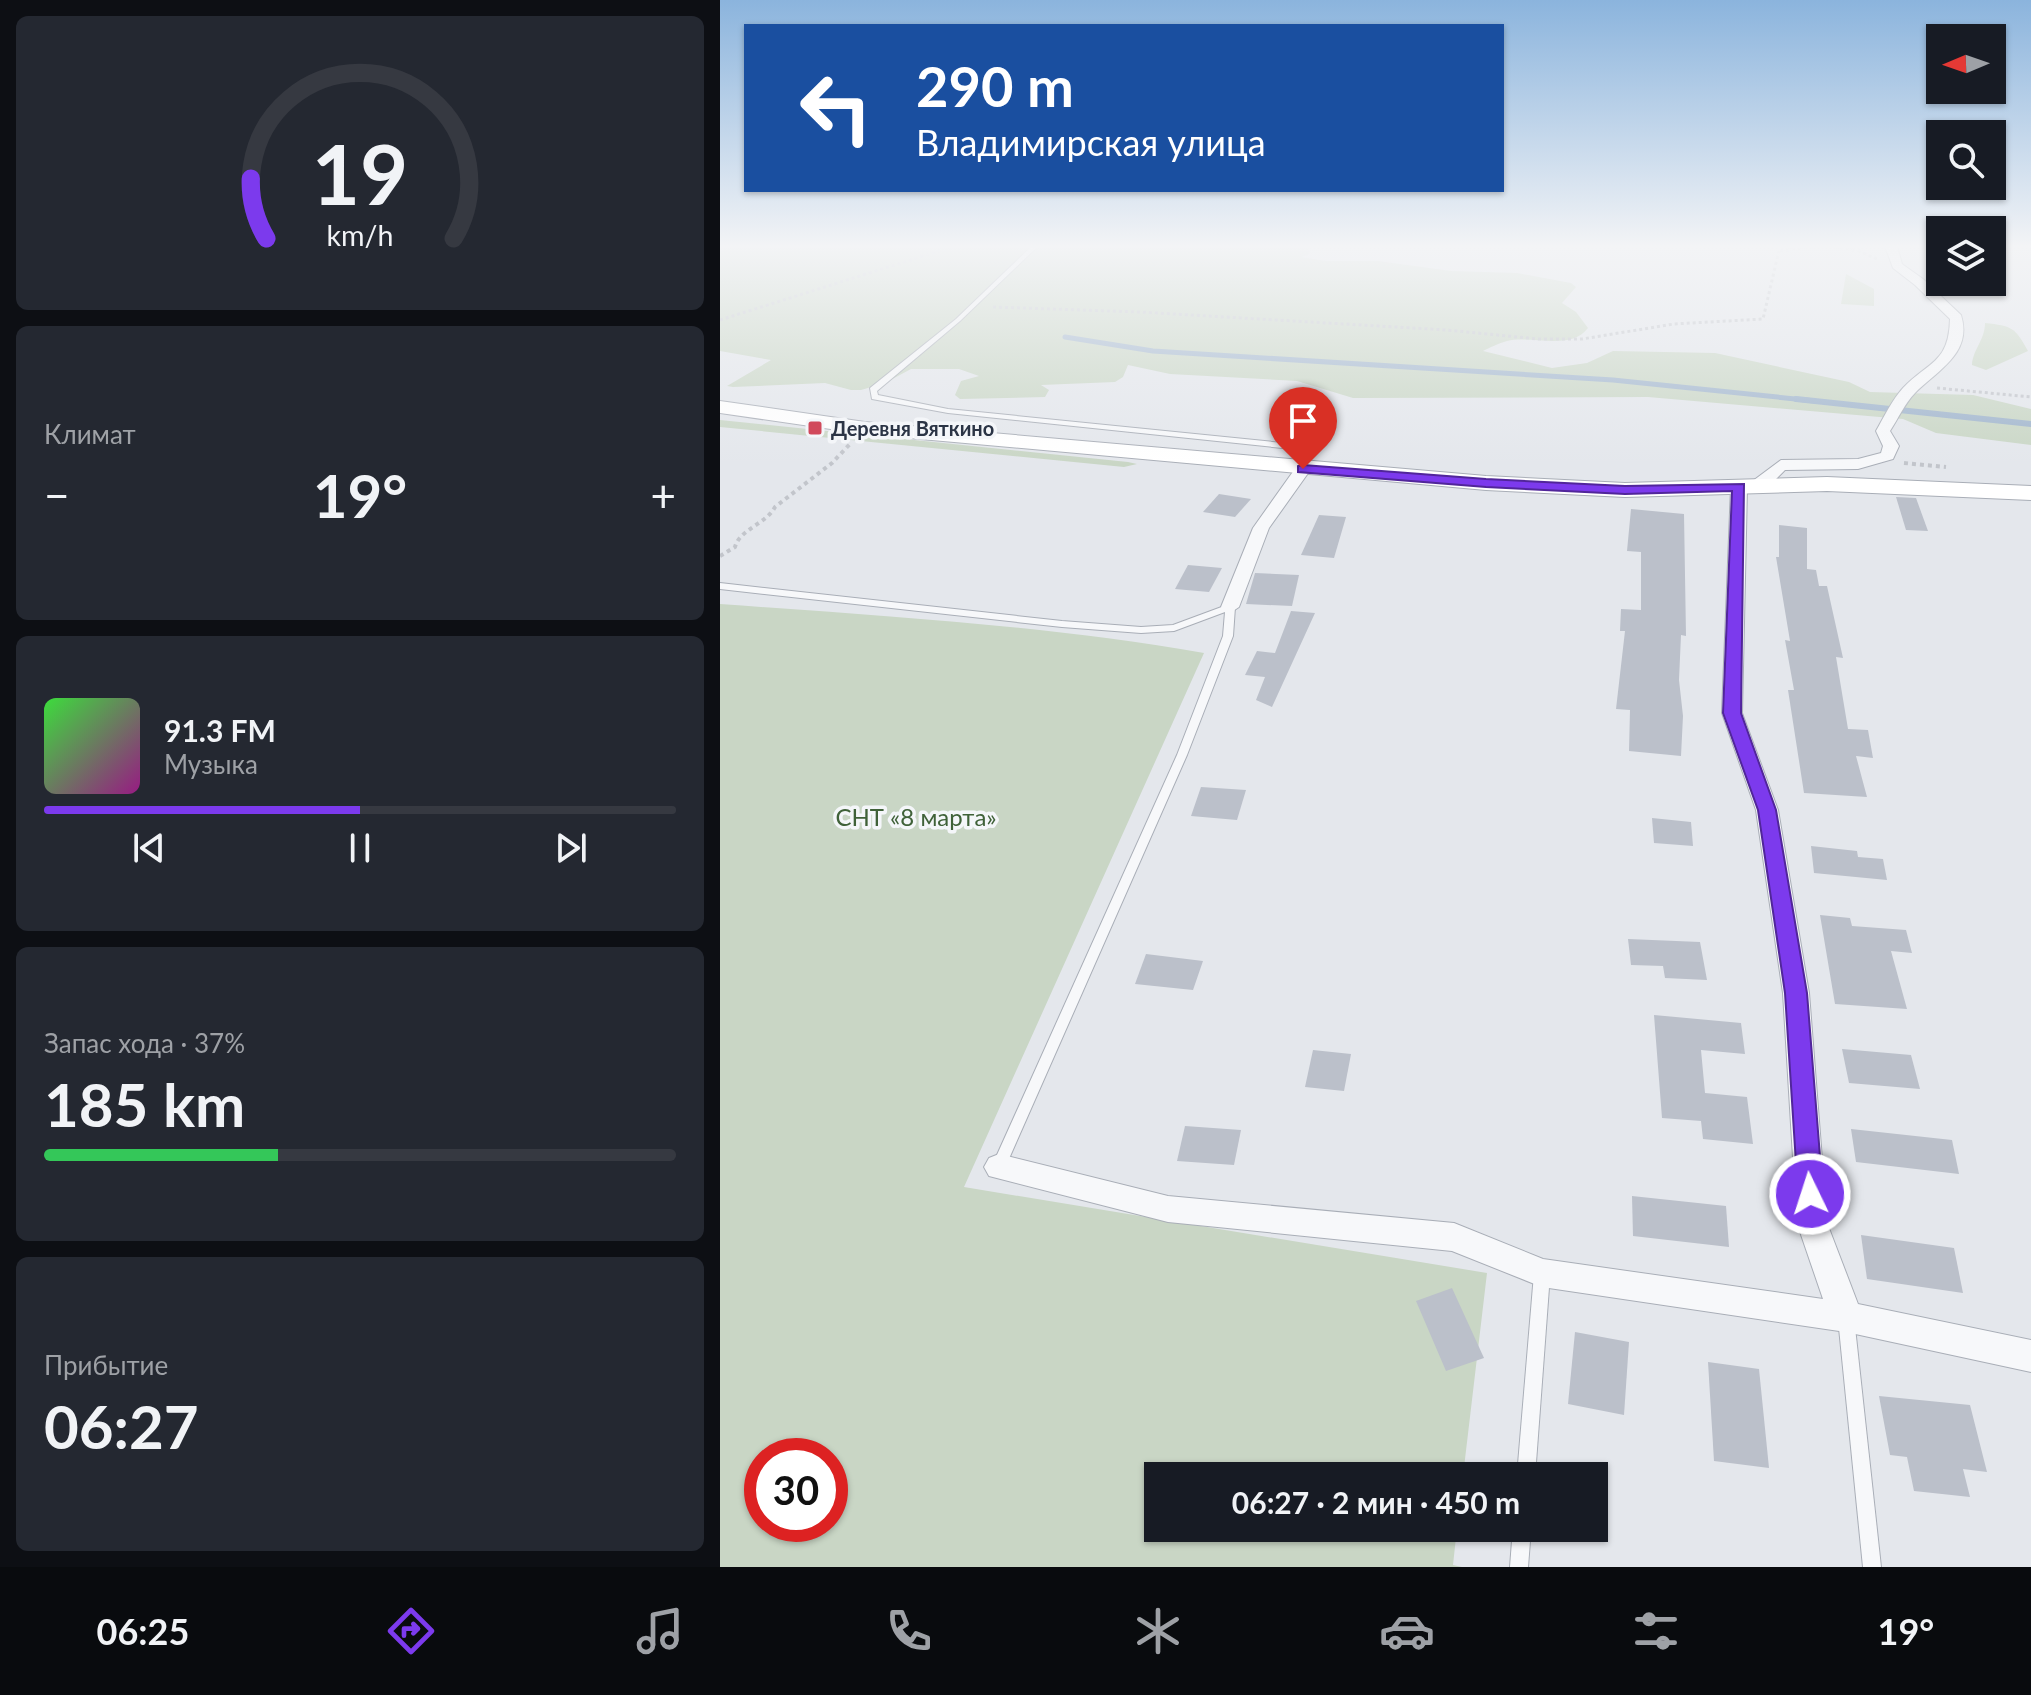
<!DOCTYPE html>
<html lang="ru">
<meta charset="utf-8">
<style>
:root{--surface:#171b24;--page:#242831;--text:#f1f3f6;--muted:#9ea1a6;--line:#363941;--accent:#7c3aed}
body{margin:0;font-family:Lato,sans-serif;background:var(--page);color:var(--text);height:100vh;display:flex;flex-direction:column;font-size:30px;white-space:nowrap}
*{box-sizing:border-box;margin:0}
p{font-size:26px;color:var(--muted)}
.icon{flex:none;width:44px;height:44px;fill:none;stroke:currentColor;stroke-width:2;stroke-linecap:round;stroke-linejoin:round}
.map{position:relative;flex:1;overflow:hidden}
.panel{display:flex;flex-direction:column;gap:16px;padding:16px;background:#0d0f14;width:720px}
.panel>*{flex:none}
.guide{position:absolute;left:24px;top:24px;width:760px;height:168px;border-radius:0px;box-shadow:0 2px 6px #0004;background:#1a4fa0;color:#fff;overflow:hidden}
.needle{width:52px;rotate:268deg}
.fabs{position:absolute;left:1206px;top:24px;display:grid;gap:16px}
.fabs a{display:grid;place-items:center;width:80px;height:80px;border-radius:0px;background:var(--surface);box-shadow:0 2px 6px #0004;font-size:40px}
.speed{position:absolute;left:24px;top:1438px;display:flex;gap:16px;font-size:40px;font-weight:700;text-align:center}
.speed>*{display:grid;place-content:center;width:104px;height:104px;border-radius:50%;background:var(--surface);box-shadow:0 2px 6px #0004;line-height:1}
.speed .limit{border:12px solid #d22;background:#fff;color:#111}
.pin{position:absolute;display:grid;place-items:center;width:68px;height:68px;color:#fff;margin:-82px -34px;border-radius:50% 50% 50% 0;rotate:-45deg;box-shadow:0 0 8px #0007}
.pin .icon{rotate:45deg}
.me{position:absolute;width:88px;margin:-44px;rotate:356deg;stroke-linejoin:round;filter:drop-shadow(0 0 6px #0008)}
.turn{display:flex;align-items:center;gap:28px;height:168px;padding:0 40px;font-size:36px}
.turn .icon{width:104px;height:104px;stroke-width:2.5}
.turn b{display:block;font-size:56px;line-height:68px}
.big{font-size:60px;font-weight:700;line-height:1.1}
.panel .widget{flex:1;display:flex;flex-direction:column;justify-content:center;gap:12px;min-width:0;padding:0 28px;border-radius:12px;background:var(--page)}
.panel .dial{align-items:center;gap:0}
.dial svg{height:208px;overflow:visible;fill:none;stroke:var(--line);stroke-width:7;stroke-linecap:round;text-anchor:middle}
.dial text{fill:var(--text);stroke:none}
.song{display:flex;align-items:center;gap:24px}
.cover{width:96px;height:96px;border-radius:12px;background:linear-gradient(135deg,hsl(120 70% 55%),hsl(310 70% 35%))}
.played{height:8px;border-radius:4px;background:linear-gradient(90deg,var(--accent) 50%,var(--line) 50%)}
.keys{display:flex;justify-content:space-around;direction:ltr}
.heat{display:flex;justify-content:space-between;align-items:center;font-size:44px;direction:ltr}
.charge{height:12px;border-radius:6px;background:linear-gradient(90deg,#34c759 37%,var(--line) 0)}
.trip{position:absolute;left:424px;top:1462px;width:464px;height:80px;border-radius:0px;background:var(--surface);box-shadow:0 2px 6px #0004;font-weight:700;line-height:80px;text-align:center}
.tabs{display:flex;height:128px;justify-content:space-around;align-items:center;background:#090b0e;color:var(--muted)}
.tabs .icon{width:56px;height:56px}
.tabs .current{color:var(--accent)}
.tabs b{font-size:36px;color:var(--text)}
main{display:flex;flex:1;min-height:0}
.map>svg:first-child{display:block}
.green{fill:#c9d6c5;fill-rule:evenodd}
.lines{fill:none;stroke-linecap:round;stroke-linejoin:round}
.stream-far1{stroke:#9fb4cc;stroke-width:5}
.stream{stroke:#9fb4cc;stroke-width:6}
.building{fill:#bbc0ca}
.lane-casing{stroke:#a9aeb7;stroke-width:2}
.street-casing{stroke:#a9aeb7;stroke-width:2}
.secondary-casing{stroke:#a9aeb7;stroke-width:2}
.path-far1{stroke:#c2c5cb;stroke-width:3;stroke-dasharray:3 3;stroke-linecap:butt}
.path{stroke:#c2c5cb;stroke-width:4;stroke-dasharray:4 4;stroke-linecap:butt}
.lane{fill:#f7f8fa;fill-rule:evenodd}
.street{fill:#f7f8fa;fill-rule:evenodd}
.secondary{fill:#fff;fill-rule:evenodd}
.route{fill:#7c3aed;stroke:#51269a;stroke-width:2}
.poi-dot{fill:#d1495b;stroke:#f4f6f9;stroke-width:3}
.labels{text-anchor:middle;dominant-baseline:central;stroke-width:7;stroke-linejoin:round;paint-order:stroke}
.far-poi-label{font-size:20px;font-weight:bold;fill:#2b3445;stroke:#f4f6f9;text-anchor:start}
.park-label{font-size:24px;fill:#3f6138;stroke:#f4f6f9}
</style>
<main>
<section class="panel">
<div class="widget dial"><svg viewBox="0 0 100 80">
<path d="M14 69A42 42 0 1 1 86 69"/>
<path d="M14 69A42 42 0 0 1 8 46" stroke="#7c3aed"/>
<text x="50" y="56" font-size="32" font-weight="700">19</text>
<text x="50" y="72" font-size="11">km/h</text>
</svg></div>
<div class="widget"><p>Климат</p>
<div class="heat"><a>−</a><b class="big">19°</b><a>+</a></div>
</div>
<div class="widget">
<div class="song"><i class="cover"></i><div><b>91.3 FM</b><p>Музыка</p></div></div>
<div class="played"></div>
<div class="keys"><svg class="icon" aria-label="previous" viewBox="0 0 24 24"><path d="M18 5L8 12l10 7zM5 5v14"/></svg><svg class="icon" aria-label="pause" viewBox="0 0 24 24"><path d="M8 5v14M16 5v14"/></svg><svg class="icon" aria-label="next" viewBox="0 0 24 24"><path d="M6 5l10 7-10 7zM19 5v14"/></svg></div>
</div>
<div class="widget"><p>Запас хода · 37%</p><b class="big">185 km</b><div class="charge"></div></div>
<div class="widget"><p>Прибытие</p><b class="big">06:27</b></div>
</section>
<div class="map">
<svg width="1311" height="1567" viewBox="0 0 1311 1567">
<rect width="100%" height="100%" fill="#e4e7ec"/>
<!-- green -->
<g class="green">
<path d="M 0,246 L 588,246 L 590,254 L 581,257 L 606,261 L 658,261 L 731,271 L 797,273 L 851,283 L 856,287 L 842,303 L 856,312 L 868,328 C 851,351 811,335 787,341 C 779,343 769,348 763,351 L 832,368 L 867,363 L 893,351 L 995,353 L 1129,382 L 1150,392 L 1253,395 L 1311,409 L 1311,445 L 1216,433 L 1183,419 L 928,397 L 633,398 L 577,381 L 450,374 L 408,365 L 403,377 L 395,382 L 321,385 L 329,390 L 325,397 L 240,399 L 235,395 L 241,381 L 259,376 L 239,369 L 191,369 L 165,383 L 141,390 L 131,390 L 105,383 L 13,387 L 7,386 L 51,360 L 0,351 Z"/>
<polygon points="1126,274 1154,289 1154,306 1121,304"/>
<path d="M 1265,323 C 1292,326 1295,327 1308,351 L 1266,370 L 1252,365 C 1253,349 1265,340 1265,323 Z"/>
<polygon points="0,420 408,462 417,464 404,467 0,427"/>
<path d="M 0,604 C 162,616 324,625 484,653 L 244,1187 L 767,1273 L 743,1476 L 438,1476 L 438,1528 L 737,1528 L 733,1565 L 742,1567 L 0,1567 ZM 42,1456 L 110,1456 L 110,1524 L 42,1524 Z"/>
</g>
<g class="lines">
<!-- stream-far1 -->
<polyline class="stream-far1" points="345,337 433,351 893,380 1095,401"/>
<!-- stream -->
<polyline class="stream" points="1076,399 1311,424"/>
</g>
<!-- building -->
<g class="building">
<polygon points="499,494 531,499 515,517 483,512"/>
<polygon points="1176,497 1196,498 1208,531 1186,530"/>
<polygon points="911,509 964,514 966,636 961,635 959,680 963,716 961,756 909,751 910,710 896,709 905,631 900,631 901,609 921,610 921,552 907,551"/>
<polygon points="599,515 626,517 614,558 581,555"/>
<polygon points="1059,525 1087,528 1087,569 1096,570 1099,586 1107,586 1123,658 1116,657 1128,729 1148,730 1153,758 1136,756 1147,797 1084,793 1068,690 1074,690 1065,640 1070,641 1056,557 1059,557"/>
<polygon points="468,565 502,568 489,592 455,589"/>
<polygon points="535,573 579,575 572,606 526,604"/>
<polygon points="571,611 595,613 552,707 536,700 545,677 525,675 537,651 555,653"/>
<polygon points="481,787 526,790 517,820 471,816"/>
<polygon points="932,818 971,822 973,846 934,843"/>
<polygon points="1091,846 1137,851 1138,857 1163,859 1167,880 1094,873"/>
<polygon points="1100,915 1130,918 1132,926 1186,930 1192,953 1171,951 1187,1009 1115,1004"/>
<polygon points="908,939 980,942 987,980 945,978 943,966 911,965"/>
<polygon points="426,954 483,961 473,990 415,984"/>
<polygon points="934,1015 1021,1023 1025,1054 981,1050 985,1093 1027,1097 1033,1144 983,1139 981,1121 942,1118"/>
<polygon points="1122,1049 1191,1055 1200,1089 1129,1083"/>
<polygon points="593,1050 631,1054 624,1091 585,1087"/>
<polygon points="465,1126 521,1130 514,1165 457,1161"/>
<polygon points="1131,1129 1232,1140 1239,1174 1136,1162"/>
<polygon points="912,1196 1006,1206 1009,1247 913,1236"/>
<polygon points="1141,1235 1234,1248 1243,1293 1147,1279"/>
<polygon points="732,1288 764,1358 726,1371 696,1301"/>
<polygon points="855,1332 909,1342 904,1415 848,1404"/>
<polygon points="988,1362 1039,1369 1049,1468 994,1461"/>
<polygon points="1159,1396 1250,1405 1267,1472 1243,1469 1250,1497 1194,1491 1187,1457 1170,1455"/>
</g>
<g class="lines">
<defs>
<g id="lane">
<path d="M 312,246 L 318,246 L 240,321 L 157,391 L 158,395 L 228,409 L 583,445 C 584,437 589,425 596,421 L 600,423 L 592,438 L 586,471 L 579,469 L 582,450 L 228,413 L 152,399 L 150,388 L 236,319 Z"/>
<polygon points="0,583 342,621 421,627 453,625 507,605 510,604 515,607 513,636 467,755 284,1170 279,1172 274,1170 272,1166 457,755 503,636 505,612 454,631 421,633 342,627 0,589"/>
<polygon points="822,1267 828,1269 830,1274 815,1476 797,1476 814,1274 816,1269"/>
<polygon points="1126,1310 1132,1313 1134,1318 1161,1567 1143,1567 1118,1318 1120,1313"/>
<polygon points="793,1528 811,1528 808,1567 790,1567"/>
</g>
<g id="street">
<path d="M 1165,246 L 1177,246 L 1182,264 L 1203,279 L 1241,315 C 1253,353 1218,370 1195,393 C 1185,403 1178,419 1170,431 L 1179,446 L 1173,459 L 1138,469 L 1065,470 L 1051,484 L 1034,491 L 1027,488 L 1022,713 L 1058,810 L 1089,993 L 1107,1223 L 1138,1304 L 1311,1340 L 1311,1372 L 1126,1332 L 822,1287 L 732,1251 L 448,1222 L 269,1176 L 264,1167 L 269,1158 L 279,1154 L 448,1196 L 734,1223 L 823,1259 L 1103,1299 L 1077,1223 L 1063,993 L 1036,810 L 1002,713 L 1011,487 L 1019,482 L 1026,486 L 1061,460 L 1138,459 L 1161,453 L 1163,446 L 1156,431 C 1164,417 1172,400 1183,388 C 1209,361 1229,363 1230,319 L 1195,285 L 1173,268 Z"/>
<polygon points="583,464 591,469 549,528 519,607 510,613 503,611 501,607 533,528 577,466"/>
</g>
<polygon id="secondary" points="0,401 145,422 766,476 905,483 1107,477 1311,486 1311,500 1107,491 905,497 766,490 145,434 0,413"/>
</defs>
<!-- lane casing -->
<use href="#lane" class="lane-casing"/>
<!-- street casing -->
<use href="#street" class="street-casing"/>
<!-- secondary casing -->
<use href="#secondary" class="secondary-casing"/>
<!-- path-far1 -->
<g class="path-far1">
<polyline points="1108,246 1139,251 1157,259"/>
<polyline points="1060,251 1098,246"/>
<polyline points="273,307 420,312 727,330 818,339 862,339 954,324 1043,319 1060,246"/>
<polyline points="0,320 235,246"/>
<polyline points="1217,388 1311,397"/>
</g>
<!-- path -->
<g class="path">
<polyline points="1184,463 1226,467"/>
<path d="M 0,556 L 15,547 C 20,529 46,524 55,507 L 112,463 L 130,444"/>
</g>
<!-- lane -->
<use href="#lane" class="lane"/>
<!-- street -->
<use href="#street" class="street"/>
<!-- secondary -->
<use href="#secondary" class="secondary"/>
</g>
<!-- sky -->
<linearGradient id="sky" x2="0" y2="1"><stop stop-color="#8bb4dd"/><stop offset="0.53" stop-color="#f3f4f6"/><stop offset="1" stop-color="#f3f4f6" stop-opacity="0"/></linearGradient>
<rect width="1311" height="465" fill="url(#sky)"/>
<!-- route -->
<polygon class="route" points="583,465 766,479 905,486 1024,484 1021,713 1056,810 1087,993 1103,1194 1099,1202 1090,1205 1081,1202 1078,1194 1065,993 1038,810 1003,713 1012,491 905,494 766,487 578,472 578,466"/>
<!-- markers -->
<rect class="poi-dot" x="87" y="420" width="16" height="16" rx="4"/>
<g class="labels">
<!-- far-poi labels -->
<g class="far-poi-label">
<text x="111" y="428">Деревня Вяткино</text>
</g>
<!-- park labels -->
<g class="park-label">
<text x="196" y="816">СНТ «8 марта»</text>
</g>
</g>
</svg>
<div class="fabs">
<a><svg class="needle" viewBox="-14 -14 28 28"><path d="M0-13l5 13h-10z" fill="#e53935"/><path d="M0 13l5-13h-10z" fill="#9ea1a6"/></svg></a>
<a><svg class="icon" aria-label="search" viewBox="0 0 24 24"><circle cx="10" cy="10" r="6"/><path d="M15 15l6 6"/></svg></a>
<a><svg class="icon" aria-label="layers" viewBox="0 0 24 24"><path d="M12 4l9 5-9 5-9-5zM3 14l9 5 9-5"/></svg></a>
</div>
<div class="speed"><div class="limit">30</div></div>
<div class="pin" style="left:583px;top:469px;background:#d93025"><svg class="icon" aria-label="arrive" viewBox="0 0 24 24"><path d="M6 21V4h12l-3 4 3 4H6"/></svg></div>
<svg class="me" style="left:1090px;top:1194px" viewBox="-20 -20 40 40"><circle r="17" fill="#7c3aed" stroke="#fff" stroke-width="3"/><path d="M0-11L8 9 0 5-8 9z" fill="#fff"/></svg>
<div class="trip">06:27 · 2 мин · 450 m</div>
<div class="guide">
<div class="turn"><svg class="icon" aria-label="left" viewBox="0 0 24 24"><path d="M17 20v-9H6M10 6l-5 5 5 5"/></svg><div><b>290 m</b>Владимирская улица</div></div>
</div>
</div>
</main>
<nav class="tabs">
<b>06:25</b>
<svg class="icon current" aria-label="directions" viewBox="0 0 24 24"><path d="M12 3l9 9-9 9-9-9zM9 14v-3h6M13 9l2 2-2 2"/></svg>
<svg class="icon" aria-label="music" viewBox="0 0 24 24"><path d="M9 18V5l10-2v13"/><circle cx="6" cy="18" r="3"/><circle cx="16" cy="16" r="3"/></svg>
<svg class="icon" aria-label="phone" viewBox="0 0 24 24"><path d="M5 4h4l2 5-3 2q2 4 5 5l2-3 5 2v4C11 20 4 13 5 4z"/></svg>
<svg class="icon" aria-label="climate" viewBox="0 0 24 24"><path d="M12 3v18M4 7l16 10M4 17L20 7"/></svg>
<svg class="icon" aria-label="car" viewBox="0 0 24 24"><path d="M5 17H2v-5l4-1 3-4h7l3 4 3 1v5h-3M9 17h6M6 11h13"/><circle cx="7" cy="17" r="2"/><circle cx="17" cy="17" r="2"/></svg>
<svg class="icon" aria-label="filters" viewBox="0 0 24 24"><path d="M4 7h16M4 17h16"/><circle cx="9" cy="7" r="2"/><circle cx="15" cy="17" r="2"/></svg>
<b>19°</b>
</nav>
